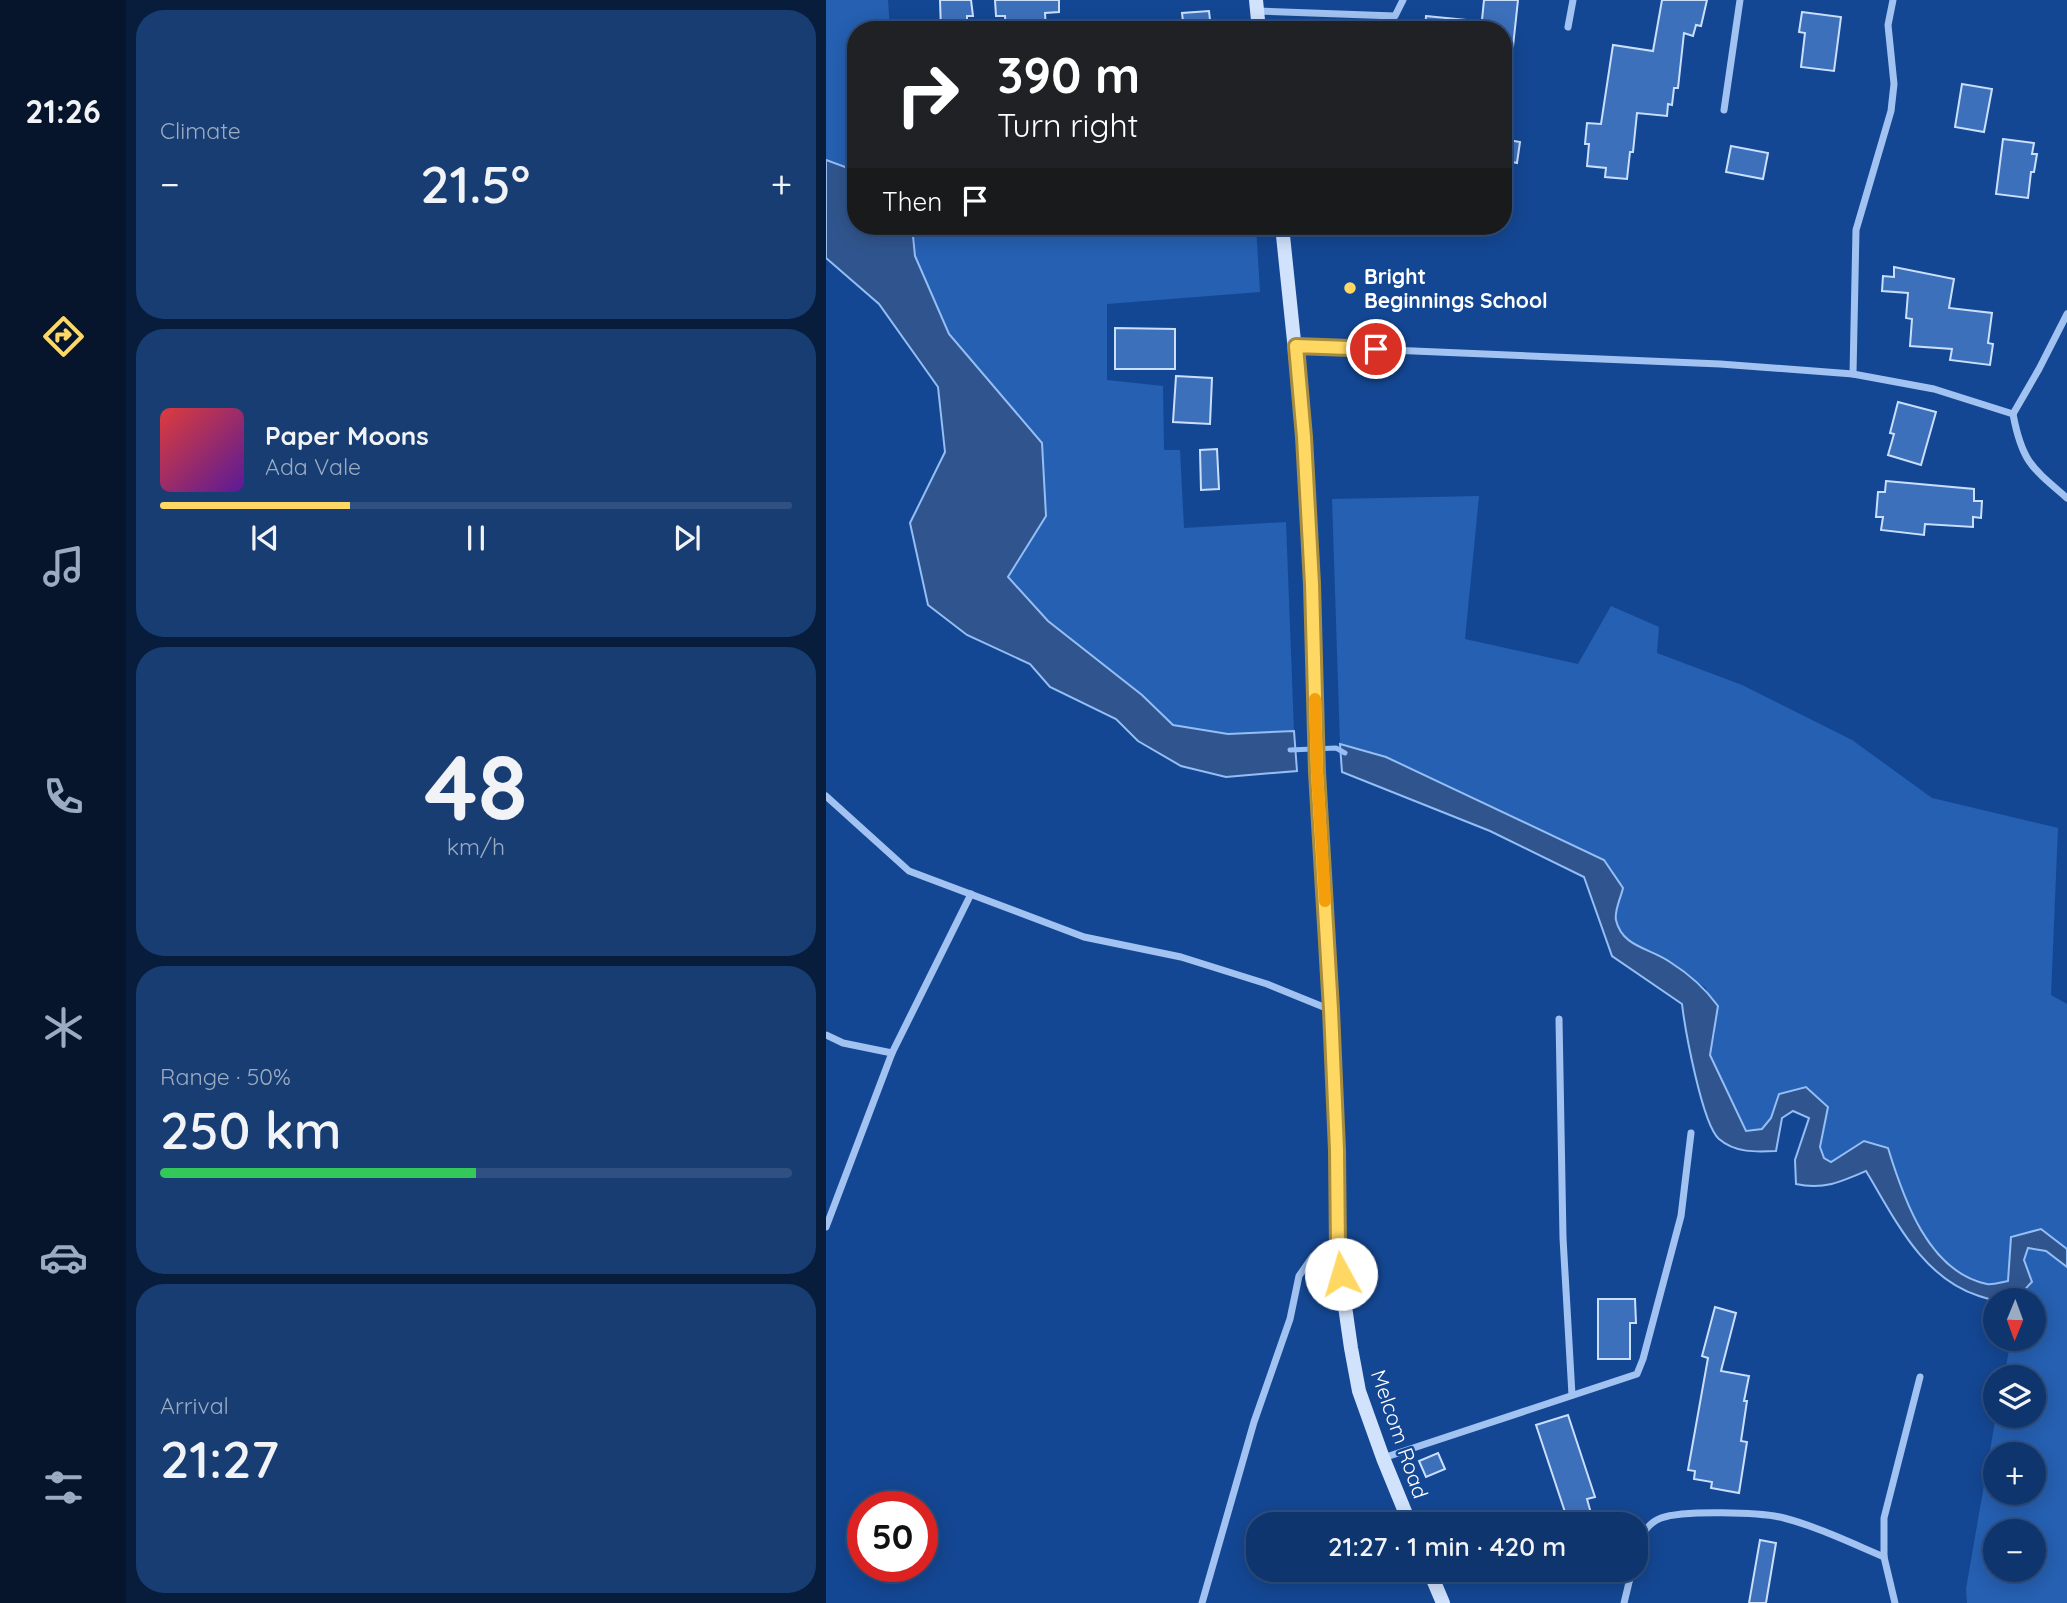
<!DOCTYPE html>
<meta charset="utf-8">
<style>
:root{--surface:#0f356e;--page:#183d73;--text:#f1f3f6;--muted:#9babc2;--line:#2f5081;--accent:#ffd863}
body{margin:0;font-family:Quicksand,sans-serif;background:var(--page);color:var(--text);height:100vh;display:flex;flex-direction:column;font-size:26px;white-space:nowrap}
*{box-sizing:border-box;margin:0}
p{font-size:23px;color:var(--muted)}
.icon{flex:none;width:38px;height:38px;fill:none;stroke:currentColor;stroke-width:2;stroke-linecap:round;stroke-linejoin:round}
.map{position:relative;flex:1;overflow:hidden}
.details{display:flex;flex-direction:column;gap:10px;padding:10px;background:#081d3c;width:700px}
.details>*{flex:none}
.guide{position:absolute;left:21px;top:21px;width:665px;height:214px;border-radius:28px;box-shadow:0 4px 18px #0003,0 0 0 2px var(--line);background:#202124;color:#fff;overflow:hidden}
.needle{width:46px;rotate:181deg}
.controls{position:absolute;left:1157px;top:1288px;display:grid;gap:14px}
.controls a{display:grid;place-items:center;width:63px;height:63px;border-radius:50%;background:var(--surface);box-shadow:0 4px 18px #0003,0 0 0 2px var(--line);font-size:35px}
.speed{position:absolute;left:21px;top:1491px;display:flex;gap:14px;font-size:35px;font-weight:700;text-align:center}
.speed>*{display:grid;place-content:center;width:91px;height:91px;border-radius:50%;background:var(--surface);box-shadow:0 4px 18px #0003,0 0 0 2px var(--line);line-height:1}
.speed .limit{border:10px solid #d22;background:#fff;color:#111}
.pin{position:absolute;display:grid;place-items:center;width:60px;height:60px;color:#fff;margin:-30px;border:4px solid #fff;border-radius:50%;box-shadow:0 2px 7px #0007}
.me{position:absolute;width:77px;margin:-38px;rotate:354deg;stroke-linejoin:round;filter:drop-shadow(0 0 5px #0008)}
.turn{display:flex;align-items:center;gap:24px;height:147px;padding:0 35px;font-size:32px}
.turn .icon{width:91px;height:91px;stroke-width:2.5}
.turn b{display:block;font-size:49px;line-height:60px}
.then{display:flex;align-items:center;height:66px;padding:0 35px;background:#0003;gap:14px;font-size:26px}
.big{font-size:52px;font-weight:600;line-height:1.1}
.details .card{flex:1;display:flex;flex-direction:column;justify-content:center;gap:10px;min-width:0;padding:0 24px;border-radius:28px;background:var(--page)}
.details .dial{align-items:center;gap:0}
.dial b{font-size:91px;line-height:1}
.song{display:flex;align-items:center;gap:21px}
.cover{width:84px;height:84px;border-radius:10px;background:linear-gradient(135deg,hsl(0 70% 55%),hsl(270 70% 35%))}
.played{height:7px;border-radius:4px;background:linear-gradient(90deg,var(--accent) 30%,var(--line) 30%)}
.keys{display:flex;justify-content:space-around;direction:ltr}
.heat{display:flex;justify-content:space-between;align-items:center;font-size:38px;direction:ltr}
.charge{height:10px;border-radius:5px;background:linear-gradient(90deg,#34c759 50%,var(--line) 0)}
.trip{position:absolute;left:420px;top:1512px;width:402px;height:70px;border-radius:28px;background:var(--surface);box-shadow:0 4px 18px #0003,0 0 0 2px var(--line);font-weight:600;line-height:70px;text-align:center}
main{display:flex;flex:1;min-height:0}
.tabs{display:flex;flex-direction:column;width:126px;justify-content:space-around;align-items:center;background:#06152c;color:var(--muted)}
.tabs .icon{width:49px;height:49px}
.tabs .selected{color:var(--accent)}
.tabs b{font-size:32px;color:var(--text)}
.map>svg:first-child{display:block}
.green{fill:#2660b2;fill-rule:evenodd}
.water{fill:#30558e;stroke:#94bef5;stroke-width:2}
.lines{fill:none;stroke-linecap:round;stroke-linejoin:round}
.stream{stroke:#94bef5;stroke-width:5}
.building{fill:#3d70bb;stroke:#cadffc;stroke-width:2}
.minor{stroke:#a2c3f2;stroke-width:7}
.secondary{stroke:#d1e2fc;stroke-width:14}
.route-casing{stroke:#a68c40;stroke-width:18}
.route{stroke:#ffd863;stroke-width:12}
.slow{stroke:#f59e0b;stroke-width:12}
.poi-dot{fill:#ffd863;stroke:#144793;stroke-width:2.5}
.labels{text-anchor:middle;dominant-baseline:central;stroke-width:5;stroke-linejoin:round;paint-order:stroke}
.poi-label{font-size:21px;font-weight:bold;fill:#fff;stroke:#144793;text-anchor:start}
.street-label{font-size:21px;fill:#fff;stroke:#144793}
</style>
<main>
<nav class="tabs">
<b>21:26</b>
<svg class="icon selected" aria-label="directions" viewBox="0 0 24 24"><path d="M12 3l9 9-9 9-9-9zM9 14v-3h6M13 9l2 2-2 2"/></svg>
<svg class="icon" aria-label="music" viewBox="0 0 24 24"><path d="M9 18V5l10-2v13"/><circle cx="6" cy="18" r="3"/><circle cx="16" cy="16" r="3"/></svg>
<svg class="icon" aria-label="phone" viewBox="0 0 24 24"><path d="M5 4h4l2 5-3 2q2 4 5 5l2-3 5 2v4C11 20 4 13 5 4z"/></svg>
<svg class="icon" aria-label="climate" viewBox="0 0 24 24"><path d="M12 3v18M4 7l16 10M4 17L20 7"/></svg>
<svg class="icon" aria-label="car" viewBox="0 0 24 24"><path d="M5 17H2v-5l4-1 3-4h7l3 4 3 1v5h-3M9 17h6M6 11h13"/><circle cx="7" cy="17" r="2"/><circle cx="17" cy="17" r="2"/></svg>
<svg class="icon" aria-label="filters" viewBox="0 0 24 24"><path d="M4 7h16M4 17h16"/><circle cx="9" cy="7" r="2"/><circle cx="15" cy="17" r="2"/></svg>
</nav>
<section class="details">
<div class="card"><p>Climate</p>
<div class="heat"><a>−</a><b class="big">21.5°</b><a>+</a></div>
</div>
<div class="card">
<div class="song"><i class="cover"></i><div><b>Paper Moons</b><p>Ada Vale</p></div></div>
<div class="played"></div>
<div class="keys"><svg class="icon" aria-label="previous" viewBox="0 0 24 24"><path d="M18 5L8 12l10 7zM5 5v14"/></svg><svg class="icon" aria-label="pause" viewBox="0 0 24 24"><path d="M8 5v14M16 5v14"/></svg><svg class="icon" aria-label="next" viewBox="0 0 24 24"><path d="M6 5l10 7-10 7zM19 5v14"/></svg></div>
</div>
<div class="card dial"><b>48</b><p>km/h</p></div>
<div class="card"><p>Range · 50%</p><b class="big">250 km</b><div class="charge"></div></div>
<div class="card"><p>Arrival</p><b class="big">21:27</b></div>
</section>
<div class="map">
<svg width="1241" height="1603" viewBox="0 0 1241 1603">
<rect width="100%" height="100%" fill="#144793"/>
<!-- green -->
<g class="green">
<polygon points="0,0 62,0 64,30 30,30 30,171 0,160"/>
<polygon points="86,226 430,226 434,292 281,304 281,380 337,386 338,450 354,450 358,528 460,522 468,731 402,734 347,726 316,695 222,621 182,577 199,552 216,443 123,334 89,256"/>
<path d="M 653,496 L 639,639 L 752,664 L 785,606 L 833,627 L 831,653 L 916,685 L 1026,740 L 1106,798 L 1232,828 L 1225,995 L 1241,1004 L 1241,1249 L 1215,1229 L 1185,1236 L 1183,1281 C 1176,1282 1168,1285 1161,1284 C 1102,1273 1077,1197 1062,1148 L 1038,1141 L 1005,1162 L 998,1158 L 994,1147 L 1002,1107 L 953,1094 L 945,1118 L 936,1129 L 920,1131 L 884,1054 L 889,1033 L 880,988 L 842,960 L 811,946 L 797,936 L 789,917 L 797,888 L 560,757 L 514,744 L 506,499 Z"/>
<path d="M 1202,1248 L 1220,1251 L 1241,1267 L 1241,1603 L 1141,1603 L 1140,1589 L 1170,1416 L 1208,1416 L 1208,1377 L 1178,1377 L 1185,1339 L 1208,1339 L 1208,1300 L 1190,1300 L 1206,1282 L 1198,1260 ZM 1169,1454 L 1208,1454 L 1208,1493 L 1169,1493 ZM 1169,1531 L 1208,1531 L 1208,1570 L 1169,1570 Z"/>
</g>
<!-- water -->
<g class="water">
<polygon points="0,160 30,171 30,226 86,226 89,256 123,334 216,443 220,516 182,577 222,621 316,695 347,725 402,734 468,731 471,771 400,777 355,766 312,741 290,719 224,687 204,664 141,635 102,605 84,523 119,452 112,387 53,304 0,258"/>
<path d="M 514,744 L 560,757 L 778,860 L 797,888 C 795,897 788,911 790,920 C 796,947 824,948 844,962 C 863,974 879,988 892,1006 L 884,1055 L 920,1131 L 936,1129 L 945,1118 L 953,1094 L 980,1087 L 1002,1107 L 994,1147 L 998,1158 L 1005,1162 L 1038,1141 L 1062,1148 C 1077,1197 1102,1272 1161,1284 C 1167,1285 1176,1282 1182,1281 L 1185,1237 L 1215,1229 L 1241,1249 L 1241,1267 L 1220,1251 L 1202,1248 L 1198,1260 L 1206,1282 C 1201,1286 1196,1295 1190,1298 C 1180,1302 1163,1300 1153,1296 C 1096,1278 1069,1219 1040,1171 C 1015,1182 997,1190 970,1184 L 969,1160 L 983,1118 L 967,1111 L 956,1118 L 950,1151 C 930,1152 909,1153 893,1139 C 876,1124 859,1029 856,1004 L 786,956 L 758,877 L 664,831 L 516,772 Z"/>
</g>
<g class="lines">
<!-- stream -->
<polyline class="stream" points="464,750 510,748 519,753"/>
</g>
<!-- building -->
<g class="building">
<polygon points="114,0 145,0 147,16 141,16 141,30 115,30"/>
<polygon points="169,0 233,0 233,12 219,13 220,30 180,30 179,16 170,16"/>
<polygon points="658,0 692,0 685,65 677,65 677,30 655,30"/>
<polygon points="836,0 881,0 875,26 870,25 867,36 858,33 852,88 848,88 846,105 842,104 841,116 811,113 807,152 804,152 801,179 779,177 780,168 761,166 763,144 759,144 761,123 775,124 787,45 827,51"/>
<polygon points="383,11 385,29 358,30 356,13"/>
<polygon points="976,12 1015,17 1008,71 975,67 979,33 973,32"/>
<polygon points="600,16 650,21 650,30 599,30"/>
<polygon points="1136,84 1166,89 1158,132 1129,127"/>
<polygon points="677,139 694,142 691,163 677,160"/>
<polygon points="1177,139 1208,143 1206,154 1211,154 1208,172 1205,172 1202,198 1170,194"/>
<polygon points="905,146 942,153 937,179 900,172"/>
<polygon points="1068,267 1128,279 1123,308 1166,313 1162,343 1167,344 1164,365 1124,360 1126,349 1084,346 1086,319 1080,318 1082,293 1056,291 1057,276 1068,277"/>
<polygon points="289,328 349,329 349,369 289,369"/>
<polygon points="350,376 386,378 384,424 347,422"/>
<polygon points="1072,402 1110,412 1095,465 1062,455 1068,434 1064,433"/>
<polygon points="391,449 393,489 375,490 374,450"/>
<polygon points="1060,481 1148,489 1148,501 1156,501 1155,518 1147,517 1147,527 1099,524 1098,535 1055,530 1057,517 1050,517 1052,492 1059,492"/>
<polygon points="772,1299 809,1299 810,1323 804,1323 804,1359 772,1359"/>
<polygon points="889,1307 910,1313 895,1371 923,1376 918,1401 921,1401 915,1441 921,1442 913,1493 885,1488 886,1482 868,1479 869,1471 862,1470 882,1358 876,1356"/>
<polygon points="742,1415 769,1497 761,1499 768,1524 743,1524 710,1425"/>
<polygon points="612,1453 619,1469 600,1477 593,1461"/>
<polygon points="934,1540 950,1543 940,1603 923,1603"/>
</g>
<g class="lines">
<!-- minor -->
<g class="minor">
<polyline points="431,11 569,16 577,0"/>
<polyline points="742,27 747,0"/>
<polyline points="898,110 914,0"/>
<polyline points="470,346 894,364 1027,374 1108,389 1187,414 1213,369 1241,314"/>
<polyline points="1027,374 1030,230 1065,111 1068,84 1062,25 1067,0"/>
<path d="M 1187,414 C 1196,462 1206,468 1241,498"/>
<polyline points="0,796 83,871 258,937 355,957 441,984 505,1010"/>
<polyline points="733,1019 737,1238 746,1395"/>
<polyline points="0,1035 17,1043 66,1053"/>
<polyline points="0,1227 66,1053 145,894"/>
<polyline points="557,1458 811,1374 817,1359 855,1216 865,1133"/>
<path d="M 810,1551 C 814,1537 821,1523 835,1518 C 857,1510 935,1512 958,1518 C 992,1527 1025,1543 1058,1557"/>
<polyline points="376,1603 428,1422 464,1319 473,1276 487,1256 511,1252"/>
<polyline points="798,1603 806,1570"/>
<polyline points="1069,1603 1058,1557 1058,1518 1094,1377"/>
</g>
<!-- secondary -->
<g class="secondary">
<polyline points="430,0 433,30"/>
<polyline points="456,226 478,437 486,584 491,772 505,1010 511,1150 511,1251 525,1348 533,1391 557,1458 584,1524"/>
<polyline points="603,1570 617,1603"/>
</g>
</g>
<g class="lines">
<defs>
<polyline id="route" points="515,1274 512,1251 511,1150 505,1010 491,772 486,584 478,437 470,346 550,349"/>
</defs>
<!-- route casing -->
<use href="#route" class="route-casing"/>
<!-- route -->
<use href="#route" class="route"/>
<!-- slow -->
<polyline class="slow" points="489,699 491,772 499,901"/>
</g>
<!-- markers -->
<circle class="poi-dot" cx="524" cy="288" r="7"/>
<g class="labels">
<!-- poi labels -->
<g class="poi-label">
<text x="538" y="276">Bright<tspan x="538" dy="24">Beginnings School</tspan></text>
</g>
<!-- street labels -->
<g class="street-label">
<text transform="translate(574 1434) rotate(71)">Melcom Road</text>
</g>
</g>
</svg>
<div class="controls">
<a><svg class="needle" viewBox="-14 -14 28 28"><path d="M0-13l5 13h-10z" fill="#e53935"/><path d="M0 13l5-13h-10z" fill="#9babc2"/></svg></a>
<a><svg class="icon" aria-label="layers" viewBox="0 0 24 24"><path d="M12 4l9 5-9 5-9-5zM3 14l9 5 9-5"/></svg></a>
<a>+</a>
<a>−</a>
</div>
<div class="speed"><div class="limit">50</div></div>
<div class="pin" style="left:550px;top:349px;background:#d93025"><svg class="icon" aria-label="arrive" viewBox="0 0 24 24"><path d="M6 21V4h12l-3 4 3 4H6"/></svg></div>
<svg class="me" style="left:515px;top:1274px" viewBox="-20 -20 40 40"><circle r="19" fill="#fff"/><path d="M0-13L10 11 0 6-10 11z" fill="#ffd863"/></svg>
<div class="trip">21:27 · 1 min · 420 m</div>
<div class="guide">
<div class="turn"><svg class="icon" aria-label="right" viewBox="0 0 24 24"><path d="M7 20v-9h11M14 6l5 5-5 5"/></svg><div><b>390 m</b>Turn right</div></div>
<div class="then">Then<svg class="icon" aria-label="arrive" viewBox="0 0 24 24"><path d="M6 21V4h12l-3 4 3 4H6"/></svg></div>
</div>
</div>
</main>
